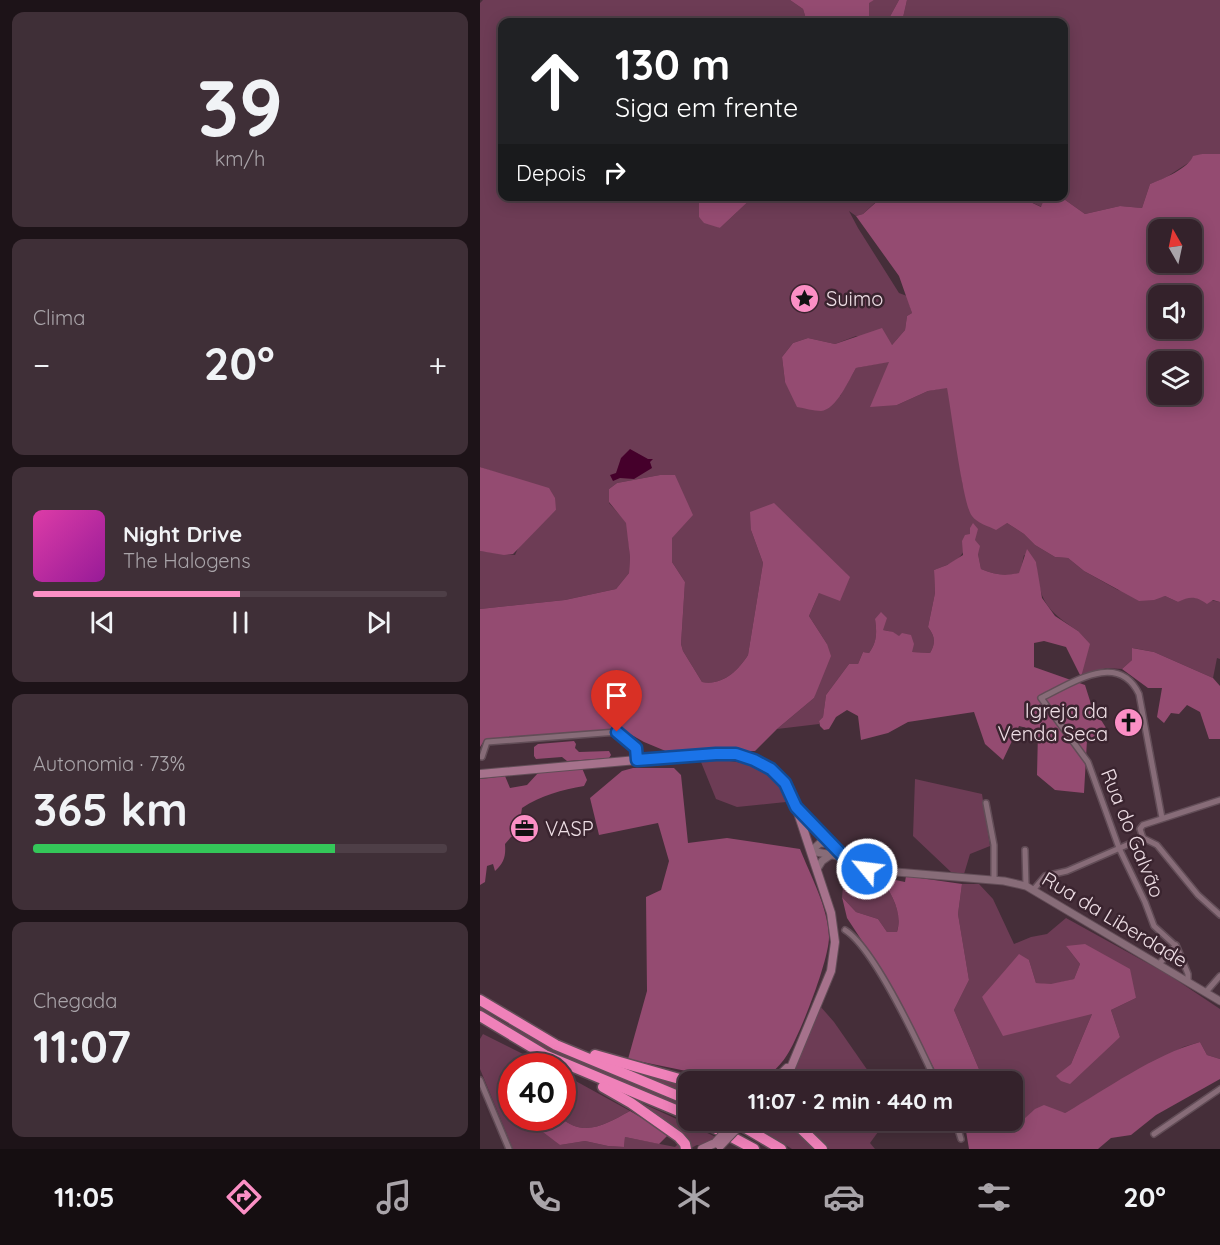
<!DOCTYPE html>
<html lang="pt">
<meta charset="utf-8">
<style>
:root{--surface:#34222b;--page:#3f2f37;--text:#f1f3f6;--muted:#a9a4a9;--line:#4e3f47;--accent:#fb8fc5}
body{margin:0;font-family:Quicksand,sans-serif;background:var(--page);color:var(--text);height:100vh;display:flex;flex-direction:column;font-size:22px;white-space:nowrap}
*{box-sizing:border-box;margin:0}
p{font-size:20px;color:var(--muted)}
.icon{flex:none;width:33px;height:33px;fill:none;stroke:currentColor;stroke-width:2;stroke-linecap:round;stroke-linejoin:round}
.map{position:relative;flex:1;overflow:hidden}
.panel{display:flex;flex-direction:column;gap:12px;padding:12px;background:#1d1318;width:480px}
.panel>*{flex:none}
.banner{position:absolute;left:18px;top:18px;width:570px;height:183px;border-radius:12px;box-shadow:0 3px 15px #0003,0 0 0 2px var(--line);background:#202124;color:#fff;overflow:hidden}
.needle{width:39px;rotate:351deg}
.fabs{position:absolute;left:668px;top:219px;display:grid;gap:12px}
.fabs a{display:grid;place-items:center;width:54px;height:54px;border-radius:12px;background:var(--surface);box-shadow:0 3px 15px #0003,0 0 0 2px var(--line);font-size:30px}
.speed{position:absolute;left:18px;top:1053px;display:flex;gap:12px;font-size:30px;font-weight:700;text-align:center}
.speed>*{display:grid;place-content:center;width:78px;height:78px;border-radius:50%;background:var(--surface);box-shadow:0 3px 15px #0003,0 0 0 2px var(--line);line-height:1}
.speed .limit{border:9px solid #d22;background:#fff;color:#111}
.pin{position:absolute;display:grid;place-items:center;width:51px;height:51px;color:#fff;margin:-62px -26px;border-radius:50% 50% 50% 0;rotate:-45deg;box-shadow:0 0 6px #0007}
.pin .icon{rotate:45deg}
.me{position:absolute;width:66px;margin:-33px;rotate:299deg;stroke-linejoin:round;filter:drop-shadow(0 0 4px #0008)}
.turn{display:flex;align-items:center;gap:21px;height:126px;padding:0 18px;font-size:27px}
.turn .icon{width:78px;height:78px;stroke-width:2.5}
.turn b{display:block;font-size:42px;line-height:51px}
.then{display:flex;align-items:center;height:57px;padding:0 18px;background:#0003;gap:12px;font-size:22px}
.big{font-size:45px;font-weight:700;line-height:1.1}
.panel .widget{flex:1;display:flex;flex-direction:column;justify-content:center;gap:9px;min-width:0;padding:0 21px;border-radius:12px;background:var(--page)}
.panel .dial{align-items:center;gap:0}
.dial b{font-size:78px;line-height:1}
.song{display:flex;align-items:center;gap:18px}
.cover{width:72px;height:72px;border-radius:9px;background:linear-gradient(135deg,hsl(320 70% 55%),hsl(300 70% 35%))}
.played{height:6px;border-radius:3px;background:linear-gradient(90deg,var(--accent) 50%,var(--line) 50%)}
.keys{display:flex;justify-content:space-around;direction:ltr}
.heat{display:flex;justify-content:space-between;align-items:center;font-size:33px;direction:ltr}
.charge{height:9px;border-radius:4px;background:linear-gradient(90deg,#34c759 73%,var(--line) 0)}
.trip{position:absolute;left:198px;top:1071px;width:345px;height:60px;border-radius:12px;background:var(--surface);box-shadow:0 3px 15px #0003,0 0 0 2px var(--line);font-weight:700;line-height:60px;text-align:center}
.tabs{display:flex;height:96px;justify-content:space-around;align-items:center;background:#150e11;color:var(--muted)}
.tabs .icon{width:42px;height:42px}
.tabs .on{color:var(--accent)}
.tabs b{font-size:27px;color:var(--text)}
main{display:flex;flex:1;min-height:0}
.map>svg:first-child{display:block}
.green{fill:#6d3c55;fill-rule:evenodd}
.forest{fill:#944b71;fill-rule:evenodd}
.water{fill:#45002b}
.lines{fill:none;stroke-linecap:round;stroke-linejoin:round}
.minor-casing{stroke:#624d57;stroke-width:8}
.tertiary-casing{stroke:#624d57;stroke-width:9}
.secondary-casing{stroke:#624d57;stroke-width:10}
.motorway-casing{stroke:#624d57;stroke-width:13}
.minor{stroke:#876c78;stroke-width:5}
.tertiary{stroke:#876c78;stroke-width:7}
.secondary{stroke:#a6728c;stroke-width:8}
.motorway{stroke:#ef81b9;stroke-width:10}
.secondary-bridge-casing{stroke:#624d57;stroke-width:10;stroke-linecap:butt}
.secondary-bridge{stroke:#a6728c;stroke-width:8}
.route-casing{stroke:#114b97;stroke-width:15}
.route{stroke:#1a73e8;stroke-width:10}
.labels{text-anchor:middle;dominant-baseline:central;stroke-width:5;stroke-linejoin:round;paint-order:stroke}
.poi-label{font-size:20px;fill:#eedee5;stroke:#3a242f;text-anchor:start}
.street-label{font-size:20px;fill:#eedee5;stroke:#3a242f}
</style>
<main>
<section class="panel">
<div class="widget dial"><b>39</b><p>km/h</p></div>
<div class="widget"><p>Clima</p>
<div class="heat"><a>−</a><b class="big">20°</b><a>+</a></div>
</div>
<div class="widget">
<div class="song"><i class="cover"></i><div><b>Night Drive</b><p>The Halogens</p></div></div>
<div class="played"></div>
<div class="keys"><svg class="icon" aria-label="previous" viewBox="0 0 24 24"><path d="M18 5L8 12l10 7zM5 5v14"/></svg><svg class="icon" aria-label="pause" viewBox="0 0 24 24"><path d="M8 5v14M16 5v14"/></svg><svg class="icon" aria-label="next" viewBox="0 0 24 24"><path d="M6 5l10 7-10 7zM19 5v14"/></svg></div>
</div>
<div class="widget"><p>Autonomia · 73%</p><b class="big">365 km</b><div class="charge"></div></div>
<div class="widget"><p>Chegada</p><b class="big">11:07</b></div>
</section>
<div class="map">
<svg width="740" height="1149" viewBox="0 0 740 1149">
<rect width="100%" height="100%" fill="#452e39"/>
<!-- green -->
<g class="green">
<path d="M 3,0 L 310,0 L 323,9 L 327,22 L 22,22 L 22,196 L 219,197 L 219,217 L 240,228 L 273,197 L 409,197 L 407,199 L 401,197 L 383,214 L 376,216 L 369,211 L 378,228 L 419,293 L 427,296 L 432,313 L 427,316 L 425,330 L 412,345 L 376,336 L 355,344 L 328,338 L 313,343 L 302,357 L 305,382 L 360,396 L 376,368 L 410,361 L 404,378 L 417,405 L 448,391 L 468,387 L 483,486 L 527,523 L 544,534 L 555,545 L 575,557 L 588,558 L 604,571 L 638,590 L 678,597 L 685,596 L 698,602 L 709,596 L 740,602 L 740,659 L 737,658 L 733,678 L 674,652 L 653,648 L 652,660 L 642,669 L 626,668 L 601,677 L 598,631 C 566,610 559,601 556,562 L 544,555 L 540,573 C 525,576 515,575 501,569 L 498,554 L 490,535 C 482,560 478,561 454,570 L 455,593 L 448,627 C 455,636 456,643 450,653 L 432,652 C 423,641 418,632 403,630 L 395,619 C 397,633 397,642 389,653 L 383,652 L 378,664 L 369,664 L 346,695 L 343,717 L 339,721 L 339,724 L 297,729 L 334,698 L 347,644 L 329,616 L 339,593 L 271,530 L 283,563 L 268,655 C 258,671 242,686 222,682 L 203,651 L 201,644 L 205,582 L 192,562 L 191,538 L 180,475 L 137,483 L 129,489 L 129,503 L 147,523 L 150,557 L 149,573 L 136,589 L 85,600 L 0,609 L 0,551 L 35,555 L 39,546 L 76,510 L 31,478 L 0,467 L 0,3 Z"/>
<polygon points="394,0 419,0 407,22 389,22 389,2"/>
<polygon points="427,0 740,0 740,154 722,154 685,178 670,184 662,208 640,206 605,214 581,197 584,196 584,22 422,22"/>
<polygon points="527,197 565,197 562,207 544,199"/>
<path d="M 228,761 C 237,761 247,760 257,762 C 276,765 304,781 306,802 L 257,807 L 236,799 L 221,762 Z"/>
<polygon points="435,779 502,794 510,846 490,854 484,874 471,872 433,836"/>
<path d="M 385,876 L 401,877 C 411,894 423,912 417,932 L 407,932 L 398,919 L 376,912 L 362,897 L 363,887 Z"/>
<path d="M 482,884 L 499,884 L 513,899 L 534,944 L 551,937 L 567,934 L 586,918 L 689,975 L 740,1009 L 740,1059 L 727,1055 L 720,1042 L 703,1047 L 585,1113 L 555,1110 L 533,1129 L 523,1121 L 532,1120 L 532,1082 L 504,1081 L 474,1010 L 489,980 L 478,914 ZM 586,946 L 656,998 L 631,1010 L 640,1037 L 577,1076 L 591,1064 L 612,1014 L 502,998 L 549,960 L 556,983 L 571,985 L 594,979 L 600,964 Z"/>
<polygon points="340,1006 354,1022 395,1081 309,1082"/>
<path d="M 0,1007 C 65,1051 137,1076 208,1107 L 208,1111 L 70,1053 L 0,1013 Z"/>
<polygon points="3,1034 67,1066 32,1066 32,1118 64,1118 80,1145 105,1141 128,1146 144,1147 145,1137 195,1147 199,1143 202,1149 33,1149 0,1069 0,1039"/>
<polygon points="148,1069 208,1084 208,1096 151,1071"/>
<path d="M 83,1074 L 150,1111 C 126,1124 105,1138 81,1118 Z"/>
<polygon points="157,1101 236,1137 225,1147 217,1145 209,1149"/>
<polygon points="272,1121 305,1121 336,1149 312,1149 269,1123"/>
<polygon points="318,1121 406,1121 390,1143 395,1149 349,1149"/>
</g>
<!-- forest -->
<g class="forest">
<polygon points="310,0 394,0 389,3 389,22 327,22 323,9"/>
<polygon points="419,0 427,0 422,22 407,22"/>
<path d="M 722,154 L 740,154 L 740,602 L 733,600 L 727,604 C 716,596 710,596 698,602 L 685,596 L 674,600 L 659,601 L 604,571 L 588,558 L 575,557 L 555,545 L 544,534 L 527,523 L 516,530 C 508,526 497,523 492,516 C 483,506 471,408 467,388 L 448,391 L 417,405 L 390,407 L 409,362 L 376,368 C 369,380 356,410 341,411 C 334,411 324,408 317,407 L 305,382 L 302,357 L 313,343 L 328,338 L 355,344 L 402,328 L 412,345 L 425,330 L 427,316 L 432,313 L 419,276 L 376,216 L 383,214 L 402,197 L 527,196 L 544,199 L 561,207 L 565,197 L 581,197 L 605,214 L 640,206 L 662,208 L 670,184 C 683,179 709,168 713,156 ZM 678,230 L 711,230 L 711,236 L 716,236 L 723,245 L 723,251 L 715,261 L 711,259 L 711,262 L 678,262 ZM 678,296 L 711,296 L 711,328 L 678,328 ZM 678,362 L 711,362 L 711,394 L 678,394 Z"/>
<polygon points="219,197 219,196 273,197 240,228 224,223 219,217"/>
<polygon points="0,467 69,488 75,498 76,510 33,554 24,555 0,551"/>
<path d="M 180,475 L 195,475 L 213,515 L 192,538 L 192,562 L 205,582 L 201,644 L 203,651 L 222,682 C 242,686 258,671 268,655 L 283,563 L 271,530 L 270,512 L 294,503 L 370,577 L 360,601 L 339,593 L 329,616 L 347,644 L 351,656 L 334,698 L 297,729 L 275,751 L 188,752 L 164,742 L 143,730 L 4,741 L 0,747 L 0,609 L 85,600 L 136,589 L 149,573 L 150,557 L 146,523 L 129,502 L 129,489 L 137,483 Z"/>
<path d="M 493,523 L 498,529 L 495,540 L 500,546 L 498,554 L 501,569 C 515,575 525,576 539,573 L 547,549 L 556,562 L 562,598 L 575,616 L 598,631 L 610,644 L 601,677 L 586,647 L 564,641 L 554,643 L 554,667 L 605,685 L 611,704 L 628,731 L 607,740 L 604,793 L 575,790 L 557,775 L 558,731 L 539,726 L 523,760 L 505,744 L 494,712 L 428,722 L 408,733 L 381,740 L 378,716 L 367,710 L 356,717 L 349,729 L 344,730 L 340,726 L 339,721 L 343,717 L 346,695 L 369,664 L 378,664 L 383,652 L 389,653 C 397,642 397,633 395,619 L 401,612 L 407,618 L 403,630 L 413,632 L 419,636 L 422,633 L 431,635 L 434,644 L 432,652 L 450,653 C 456,643 455,636 448,627 L 455,593 L 454,570 L 467,565 L 483,555 L 482,541 L 485,535 L 490,534 L 490,528 Z"/>
<polygon points="652,648 674,652 733,678 740,686 740,739 729,739 720,712 707,705 699,714 691,713 684,723 677,717 682,688 668,688 642,669 652,660"/>
<polygon points="94,741 96,744 95,748 99,752 129,751 131,755 129,758 87,761 82,757 56,759 54,756 54,747 58,744"/>
<path d="M 102,768 L 107,780 L 104,786 C 82,790 61,795 42,808 L 38,833 L 31,837 L 25,844 C 26,856 24,863 15,871 L 13,864 L 7,866 L 5,882 L 0,885 L 0,779 L 25,776 L 30,788 L 47,785 L 58,773 Z"/>
<path d="M 153,768 L 194,768 L 201,775 L 208,843 L 247,838 L 320,849 C 331,877 348,907 349,937 C 349,960 320,1035 307,1055 C 303,1062 297,1067 292,1073 L 250,1080 L 148,1059 L 167,991 L 166,897 L 181,890 L 189,861 L 178,823 L 119,835 L 110,798 L 142,771 Z"/>
<path d="M 426,876 L 482,884 L 478,914 L 489,980 L 474,1010 L 504,1081 L 461,1081 L 388,950 L 367,918 L 362,897 L 376,912 L 398,919 L 407,932 L 417,932 C 423,912 411,894 401,877 L 425,882 Z"/>
<polygon points="605,944 650,969 656,998 631,1010 640,1037 590,1084 581,1081 576,1076 591,1064 612,1014 523,1036 502,997 539,954 549,960 556,983 571,984 594,979 600,964 586,946"/>
<path d="M 720,1042 L 727,1055 L 740,1059 L 740,1079 L 676,1115 L 651,1135 L 631,1138 L 618,1149 L 489,1149 L 486,1131 L 481,1121 L 523,1121 L 533,1129 L 555,1109 L 564,1105 L 585,1113 C 627,1089 673,1055 720,1042 Z"/>
<path d="M 150,1111 L 189,1134 L 179,1144 L 145,1137 L 144,1147 L 128,1146 L 105,1141 L 80,1145 L 63,1132 L 68,1126 L 64,1118 L 81,1118 C 105,1138 126,1124 150,1111 Z"/>
</g>
<!-- water -->
<g class="water">
<path d="M 711,236 L 720,239 C 726,247 722,254 717,261 L 711,259 Z"/>
<polygon points="150,449 168,459 173,459 170,462 172,468 154,479 140,478 133,481 130,475 136,473 141,458"/>
</g>
<g class="lines">
<defs>
<g id="minor">
<polyline points="2,757 7,742 137,732 156,748 157,760"/>
<polyline points="506,803 514,845 514,880"/>
<path d="M 682,818 L 659,694 C 638,650 591,684 561,698 L 608,762 L 639,848 L 665,902 L 674,926 L 697,947 L 708,974 L 708,981"/>
<polyline points="663,838 677,845 718,895 740,915"/>
<polyline points="545,850 546,886"/>
<polyline points="554,889 565,876 587,871 663,838 660,829 663,825 740,800"/>
<path d="M 365,930 C 394,948 440,1047 456,1082"/>
<polyline points="679,964 696,945"/>
<polyline points="726,992 740,976"/>
<polyline points="0,1080 29,1149"/>
<polyline points="475,1120 481,1139"/>
<polyline points="674,1134 740,1089"/>
</g>
<g id="tertiary">
<path d="M 318,809 C 337,832 362,862 392,870 L 524,881 L 546,886 L 740,1001"/>
<polyline points="331,851 363,857"/>
<polyline points="331,851 340,843 351,844"/>
<polyline points="337,869 342,861 352,854"/>
</g>
<g id="secondary">
<polyline points="0,774 157,760 256,754 274,760 290,769 305,783 316,807 351,913 355,942 351,971 305,1082"/>
<polyline points="278,1082 299,1076 307,1068"/>
<polyline points="222,1149 235,1143"/>
</g>
<g id="motorway">
<polyline points="0,1000 76,1045 208,1100"/>
<polyline points="0,1016 65,1055 208,1115"/>
<polyline points="115,1055 210,1082"/>
<polyline points="123,1087 151,1103 199,1137 205,1144 206,1149"/>
<polyline points="220,1120 274,1149"/>
<polyline points="252,1120 301,1149"/>
<polyline points="312,1120 342,1149"/>
</g>
</defs>
<!-- minor casing -->
<use href="#minor" class="minor-casing"/>
<!-- tertiary casing -->
<use href="#tertiary" class="tertiary-casing"/>
<!-- secondary casing -->
<use href="#secondary" class="secondary-casing"/>
<!-- motorway casing -->
<use href="#motorway" class="motorway-casing"/>
<!-- minor -->
<use href="#minor" class="minor"/>
<!-- tertiary -->
<use href="#tertiary" class="tertiary"/>
<!-- secondary -->
<use href="#secondary" class="secondary"/>
<!-- motorway -->
<use href="#motorway" class="motorway"/>
<defs>
<g id="secondary-bridge">
<polyline points="235,1143 256,1120"/>
<polyline points="240,1146 265,1120"/>
</g>
</defs>
<!-- secondary-bridge casing -->
<use href="#secondary-bridge" class="secondary-bridge-casing"/>
<!-- secondary-bridge -->
<use href="#secondary-bridge" class="secondary-bridge"/>
</g>
<g class="lines">
<defs>
<polyline id="route" points="137,732 156,748 157,760 236,754 256,754 274,760 291,769 305,783 316,807 365,858 387,869"/>
</defs>
<!-- route casing -->
<use href="#route" class="route-casing"/>
<!-- route -->
<use href="#route" class="route"/>
</g>
<!-- icons -->
<defs>
<symbol id="sight-disc" viewBox="-11 -11 22 22"><circle r="9.5" fill="#fb8fc5" stroke="#3a242f"/><path d="M0-6L1.8-2.2L6-1.7L2.9 1.2L3.7 5.4L0 3.3L-3.7 5.4L-2.9 1.2L-6-1.7L-1.8-2.2Z" fill="#111"/></symbol>
<symbol id="church-disc" viewBox="-11 -11 22 22"><circle r="9.5" fill="#fb8fc5" stroke="#3a242f"/><path d="M-1.2-6h2.4v3.5h3.3v2.4h-3.3V6h-2.4V-.1h-3.3v-2.4h3.3Z" fill="#111"/></symbol>
<symbol id="office-disc" viewBox="-11 -11 22 22"><circle r="9.5" fill="#fb8fc5" stroke="#3a242f"/><path d="M-6-3h4V-5.5h4V-3h4V5H-6ZM-1-4.5V-3h2v-1.5ZM-6 0V1H6V0Z" fill="#111"/></symbol>
</defs>
<g fill-rule="evenodd">
<use href="#sight-disc" x="308" y="282" width="33" height="33"/>
<use href="#church-disc" x="632" y="706" width="33" height="33"/>
<use href="#office-disc" x="28" y="812" width="33" height="33"/>
</g>
<g class="labels">
<!-- poi labels -->
<g class="poi-label">
<text x="346" y="298">Suimo</text>
<text x="628" y="710" text-anchor="end">Igreja da<tspan x="628" dy="23">Venda Seca</tspan></text>
<text x="65" y="828">VASP</text>
</g>
<!-- street labels -->
<g class="street-label">
<text transform="translate(653 833) rotate(68)">Rua do Galvão</text>
<text transform="translate(635 919) rotate(31)">Rua da Liberdade</text>
</g>
</g>
</svg>
<div class="fabs">
<a><svg class="needle" viewBox="-14 -14 28 28"><path d="M0-13l5 13h-10z" fill="#e53935"/><path d="M0 13l5-13h-10z" fill="#a9a4a9"/></svg></a>
<a><svg class="icon" aria-label="sound" viewBox="0 0 24 24"><path d="M4 9h4l5-4v14l-5-4H4zM17 9q2 3 0 6"/></svg></a>
<a><svg class="icon" aria-label="layers" viewBox="0 0 24 24"><path d="M12 4l9 5-9 5-9-5zM3 14l9 5 9-5"/></svg></a>
</div>
<div class="speed"><div class="limit">40</div></div>
<div class="pin" style="left:137px;top:732px;background:#d93025"><svg class="icon" aria-label="arrive" viewBox="0 0 24 24"><path d="M6 21V4h12l-3 4 3 4H6"/></svg></div>
<svg class="me" style="left:387px;top:869px" viewBox="-20 -20 40 40"><circle r="17" fill="#1a73e8" stroke="#fff" stroke-width="3"/><path d="M0-11L8 9 0 5-8 9z" fill="#fff"/></svg>
<div class="trip">11:07 · 2 min · 440 m</div>
<div class="banner">
<div class="turn"><svg class="icon" aria-label="ahead" viewBox="0 0 24 24"><path d="M12 20V5M6 11l6-6 6 6"/></svg><div><b>130 m</b>Siga em frente</div></div>
<div class="then">Depois<svg class="icon" aria-label="right" viewBox="0 0 24 24"><path d="M7 20v-9h11M14 6l5 5-5 5"/></svg></div>
</div>
</div>
</main>
<nav class="tabs">
<b>11:05</b>
<svg class="icon on" aria-label="directions" viewBox="0 0 24 24"><path d="M12 3l9 9-9 9-9-9zM9 14v-3h6M13 9l2 2-2 2"/></svg>
<svg class="icon" aria-label="music" viewBox="0 0 24 24"><path d="M9 18V5l10-2v13"/><circle cx="6" cy="18" r="3"/><circle cx="16" cy="16" r="3"/></svg>
<svg class="icon" aria-label="phone" viewBox="0 0 24 24"><path d="M5 4h4l2 5-3 2q2 4 5 5l2-3 5 2v4C11 20 4 13 5 4z"/></svg>
<svg class="icon" aria-label="climate" viewBox="0 0 24 24"><path d="M12 3v18M4 7l16 10M4 17L20 7"/></svg>
<svg class="icon" aria-label="car" viewBox="0 0 24 24"><path d="M5 17H2v-5l4-1 3-4h7l3 4 3 1v5h-3M9 17h6M6 11h13"/><circle cx="7" cy="17" r="2"/><circle cx="17" cy="17" r="2"/></svg>
<svg class="icon" aria-label="filters" viewBox="0 0 24 24"><path d="M4 7h16M4 17h16"/><circle cx="9" cy="7" r="2"/><circle cx="15" cy="17" r="2"/></svg>
<b>20°</b>
</nav>
